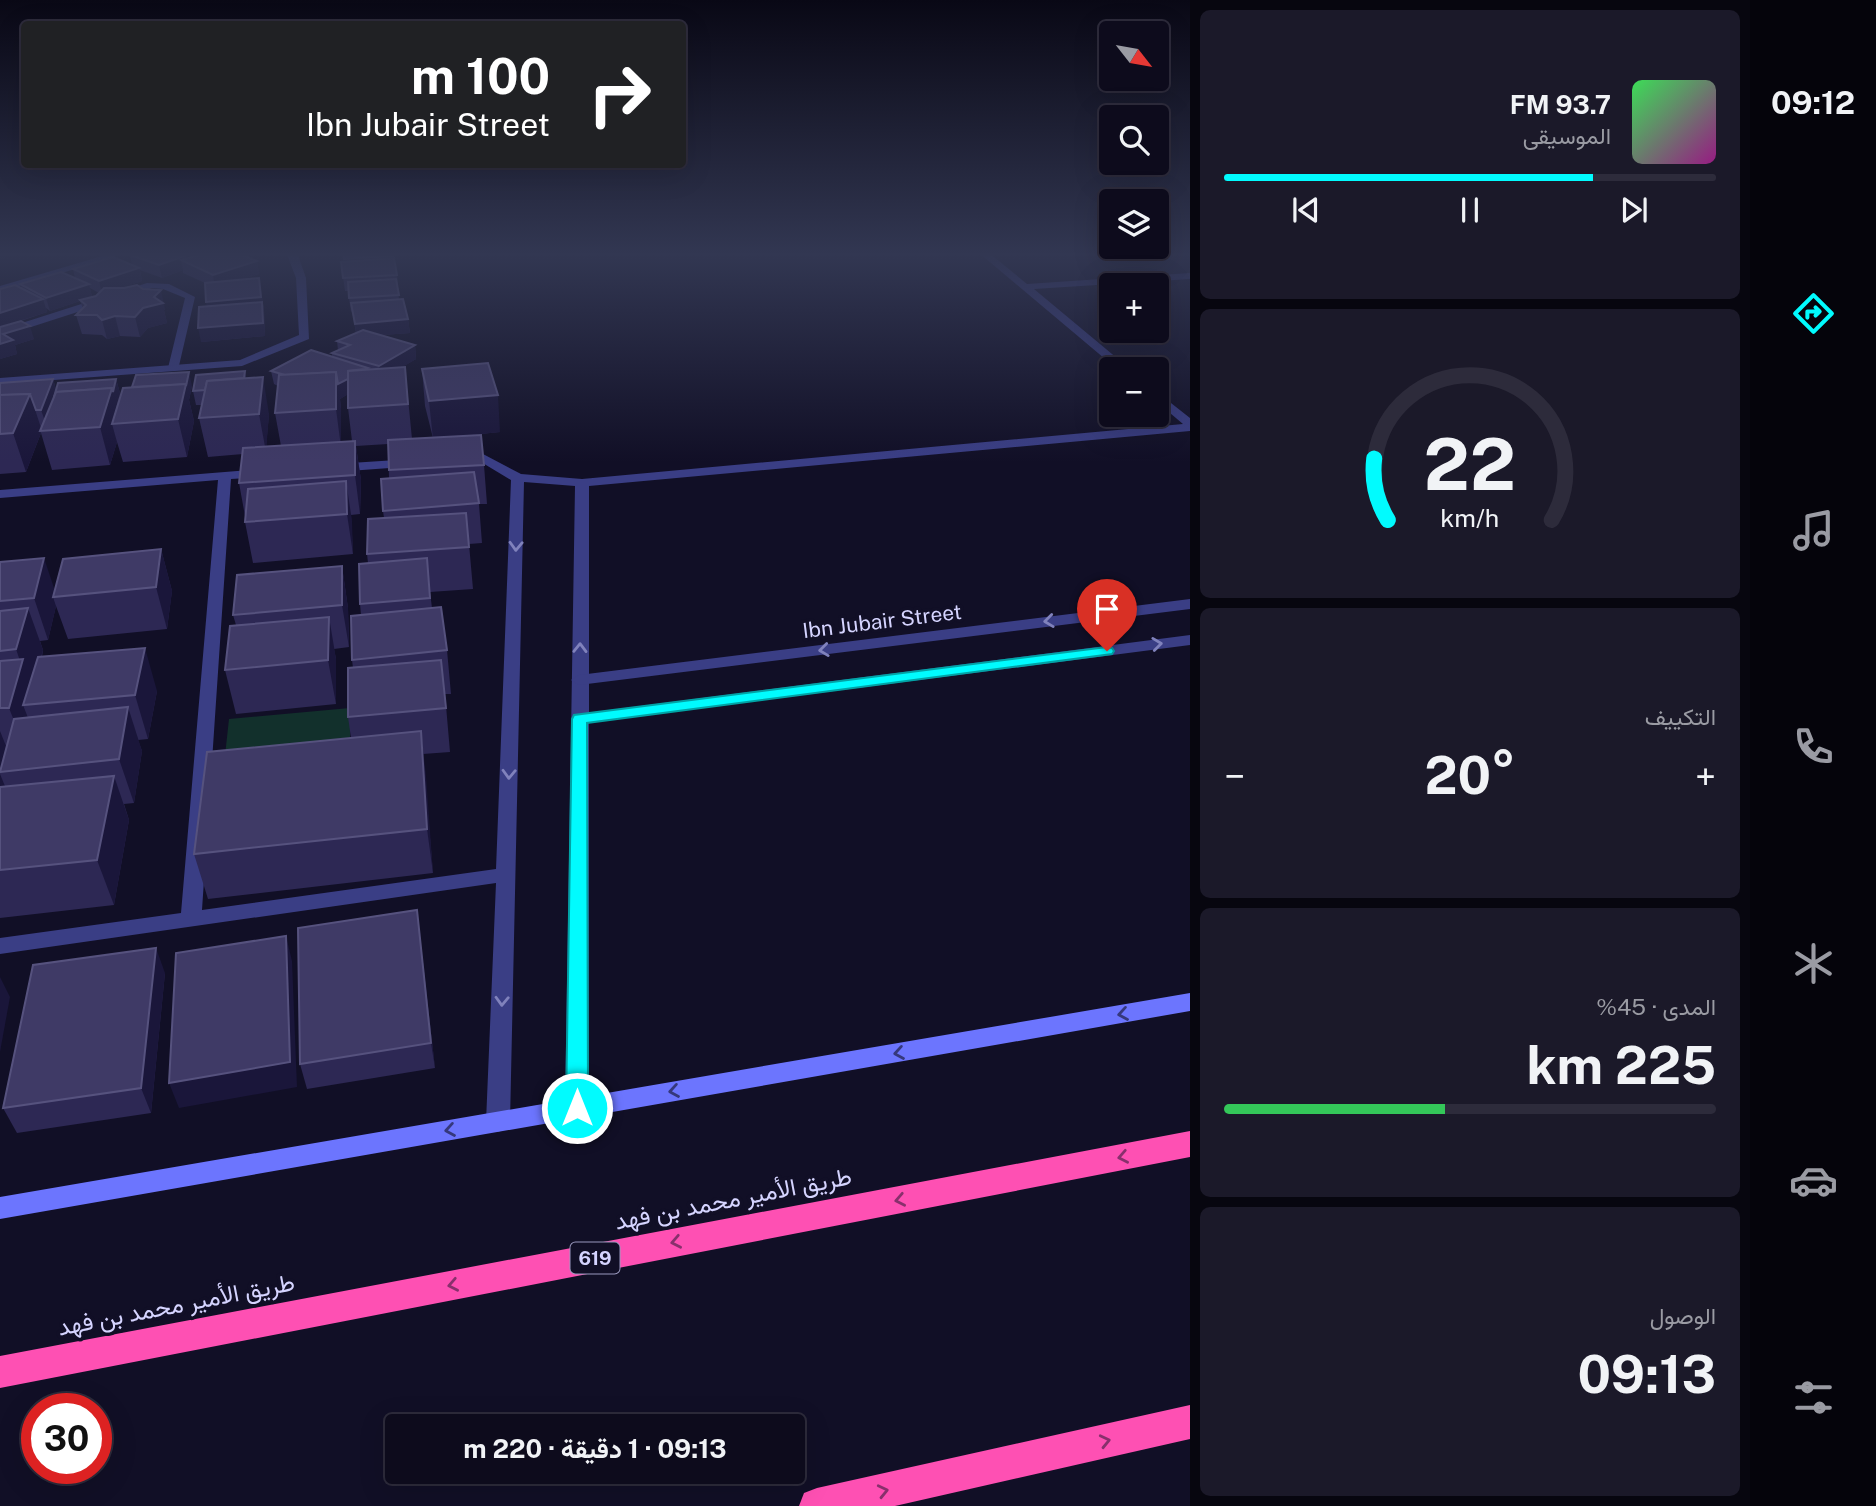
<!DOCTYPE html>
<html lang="ar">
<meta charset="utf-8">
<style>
:root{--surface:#0d0b1c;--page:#1b1929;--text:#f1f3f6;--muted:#9a9ba3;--line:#2d2b3b;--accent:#01fbfe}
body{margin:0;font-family:"Public Sans",Vazirmatn,sans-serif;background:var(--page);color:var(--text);direction:rtl;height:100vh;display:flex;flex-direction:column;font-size:26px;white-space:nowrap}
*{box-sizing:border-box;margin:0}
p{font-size:23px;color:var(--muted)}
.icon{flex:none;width:38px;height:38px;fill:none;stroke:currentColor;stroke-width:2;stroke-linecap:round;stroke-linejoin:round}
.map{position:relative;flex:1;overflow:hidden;direction:ltr}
.details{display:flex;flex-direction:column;gap:10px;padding:10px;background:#07060f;width:560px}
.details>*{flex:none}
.hud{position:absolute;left:21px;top:21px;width:665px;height:147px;border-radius:7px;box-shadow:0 7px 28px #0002,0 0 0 2px var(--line);direction:rtl;background:#202124;color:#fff;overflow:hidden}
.needle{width:46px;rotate:121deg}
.fabs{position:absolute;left:1099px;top:21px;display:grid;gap:14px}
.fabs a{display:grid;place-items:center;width:70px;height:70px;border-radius:7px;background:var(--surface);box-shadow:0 7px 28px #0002,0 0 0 2px var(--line);font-size:35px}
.speed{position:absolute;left:21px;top:1393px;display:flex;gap:14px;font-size:35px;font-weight:700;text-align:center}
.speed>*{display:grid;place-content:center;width:91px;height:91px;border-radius:50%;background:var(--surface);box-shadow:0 7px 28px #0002,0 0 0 2px var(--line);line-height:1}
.speed .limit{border:10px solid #d22;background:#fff;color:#111}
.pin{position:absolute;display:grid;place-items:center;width:60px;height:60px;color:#fff;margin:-72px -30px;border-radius:50% 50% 50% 0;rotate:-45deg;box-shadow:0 0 7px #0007}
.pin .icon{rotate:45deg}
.me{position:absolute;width:77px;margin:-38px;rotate:0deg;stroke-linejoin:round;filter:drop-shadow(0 0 5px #0008)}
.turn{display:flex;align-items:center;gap:24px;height:147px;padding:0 21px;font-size:32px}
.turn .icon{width:91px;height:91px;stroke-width:2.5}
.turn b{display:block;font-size:49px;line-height:60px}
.big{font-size:52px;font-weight:700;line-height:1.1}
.details .tile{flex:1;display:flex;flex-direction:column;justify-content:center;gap:10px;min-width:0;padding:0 24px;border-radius:10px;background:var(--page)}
.details .dial{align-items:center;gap:0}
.dial svg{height:182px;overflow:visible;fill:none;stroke:var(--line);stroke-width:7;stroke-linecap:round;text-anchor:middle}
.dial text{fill:var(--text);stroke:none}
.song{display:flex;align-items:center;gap:21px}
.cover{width:84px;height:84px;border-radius:10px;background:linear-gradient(135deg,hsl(130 70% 55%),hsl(310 70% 35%))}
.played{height:7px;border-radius:4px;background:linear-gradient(90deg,var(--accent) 75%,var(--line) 75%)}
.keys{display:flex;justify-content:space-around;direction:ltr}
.heat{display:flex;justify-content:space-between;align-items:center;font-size:38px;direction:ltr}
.charge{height:10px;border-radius:5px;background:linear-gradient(90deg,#34c759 45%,var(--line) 0)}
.trip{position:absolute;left:385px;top:1414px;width:420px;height:70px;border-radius:7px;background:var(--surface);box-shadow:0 7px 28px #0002,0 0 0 2px var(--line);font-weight:700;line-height:70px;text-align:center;direction:rtl}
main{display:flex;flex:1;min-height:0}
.tabs{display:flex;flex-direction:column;width:126px;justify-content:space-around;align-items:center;background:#05040b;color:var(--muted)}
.tabs .icon{width:49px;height:49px}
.tabs .current{color:var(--accent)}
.tabs b{font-size:32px;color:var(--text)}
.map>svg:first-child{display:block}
.green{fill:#12302c}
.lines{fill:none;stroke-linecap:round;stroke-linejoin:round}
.service{fill:#3a3e85;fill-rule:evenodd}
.minor{fill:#3a3e85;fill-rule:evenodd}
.tertiary{fill:#3a3e85;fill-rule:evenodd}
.secondary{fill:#6c75fe;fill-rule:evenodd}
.motorway{fill:#fe50b3;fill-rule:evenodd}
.wall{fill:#2d2854;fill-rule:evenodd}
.shaded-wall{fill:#1a163a}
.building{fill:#3f3a66;stroke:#56527e;stroke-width:2}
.oneway{stroke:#8082bc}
.oneway2{stroke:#35387c}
.oneway3{stroke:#88306c}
.route{fill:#01fbfe;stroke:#01a3a5;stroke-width:2}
.labels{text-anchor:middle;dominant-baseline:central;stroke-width:7;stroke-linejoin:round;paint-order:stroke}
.shield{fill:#110f26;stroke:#9a99be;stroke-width:2}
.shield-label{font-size:19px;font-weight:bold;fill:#d5d4ff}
.street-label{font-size:21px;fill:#d5d4ff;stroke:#110f26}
.near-street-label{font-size:24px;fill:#d5d4ff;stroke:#110f26}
</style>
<main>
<nav class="tabs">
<b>09:12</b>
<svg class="icon current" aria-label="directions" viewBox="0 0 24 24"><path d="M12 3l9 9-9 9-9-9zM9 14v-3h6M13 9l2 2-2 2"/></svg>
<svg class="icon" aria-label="music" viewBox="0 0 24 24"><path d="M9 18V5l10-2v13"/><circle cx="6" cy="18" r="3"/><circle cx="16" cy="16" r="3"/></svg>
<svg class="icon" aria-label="phone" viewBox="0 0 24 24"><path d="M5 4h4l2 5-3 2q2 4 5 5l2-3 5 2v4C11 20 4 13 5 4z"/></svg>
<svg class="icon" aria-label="climate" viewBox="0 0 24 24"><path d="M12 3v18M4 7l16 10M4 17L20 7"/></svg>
<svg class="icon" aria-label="car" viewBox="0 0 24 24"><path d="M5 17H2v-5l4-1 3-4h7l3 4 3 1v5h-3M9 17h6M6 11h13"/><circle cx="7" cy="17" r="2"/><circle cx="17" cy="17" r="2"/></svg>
<svg class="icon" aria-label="filters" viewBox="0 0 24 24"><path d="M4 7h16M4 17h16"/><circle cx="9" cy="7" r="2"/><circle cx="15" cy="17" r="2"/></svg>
</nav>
<section class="details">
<div class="tile">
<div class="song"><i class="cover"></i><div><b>93.7 FM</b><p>الموسيقى</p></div></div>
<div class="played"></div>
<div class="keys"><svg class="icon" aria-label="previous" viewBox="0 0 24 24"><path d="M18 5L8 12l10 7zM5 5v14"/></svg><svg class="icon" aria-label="pause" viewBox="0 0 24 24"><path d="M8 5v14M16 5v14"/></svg><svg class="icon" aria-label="next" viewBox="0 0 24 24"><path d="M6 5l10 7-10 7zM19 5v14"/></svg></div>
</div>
<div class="tile dial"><svg viewBox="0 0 100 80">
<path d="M14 69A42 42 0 1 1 86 69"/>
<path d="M14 69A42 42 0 0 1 8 42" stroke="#01fbfe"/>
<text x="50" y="56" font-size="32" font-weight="700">22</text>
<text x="50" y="72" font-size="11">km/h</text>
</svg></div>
<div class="tile"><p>التكييف</p>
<div class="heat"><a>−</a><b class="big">20°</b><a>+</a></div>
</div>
<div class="tile"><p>المدى · 45%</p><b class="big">225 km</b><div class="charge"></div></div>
<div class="tile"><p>الوصول</p><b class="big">09:13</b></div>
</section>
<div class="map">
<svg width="1190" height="1506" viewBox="0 0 1190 1506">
<rect width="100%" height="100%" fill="#110f26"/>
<!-- green -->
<polygon class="green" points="350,708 350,770 222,783 229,719"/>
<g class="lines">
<!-- service -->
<polygon class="service" points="147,283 169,284 195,297 178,370 168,368 185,298 163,289 152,288 0,337 0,330"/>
<!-- minor -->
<g class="minor">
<polygon points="286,252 297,252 306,278 309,339 242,366 0,384 0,378 240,360 299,335 296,278"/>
<polygon points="978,252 988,252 1027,284 1190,273 1190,279 1034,289 1130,369 1117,369"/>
<polygon points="1157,392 1190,418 1190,431 589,486 589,1108 585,1115 577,1118 569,1115 565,1108 575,486 524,482 510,1122 506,1129 498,1132 490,1129 486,1122 496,883 0,954 0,938 181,913 218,480 0,498 0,490 262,469 269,473 262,477 231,479 202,910 496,869 511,480 481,462 456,463 456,457 483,454 521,474 582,479 1183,424 1157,402"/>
<polygon points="412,459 418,463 417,466 335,472 329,468 335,464"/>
</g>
<!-- tertiary -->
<g class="tertiary">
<polygon points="116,252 130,252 0,292 0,286"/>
<polygon points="1190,599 1190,609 579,685 571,680 579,675"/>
<polygon points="1190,635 1190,645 579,724 571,719 579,714"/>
</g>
<!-- secondary -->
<polygon class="secondary" points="1190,993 1190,1011 0,1219 0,1197"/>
<!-- motorway -->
<g class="motorway">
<polygon points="1190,1131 1190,1157 0,1388 0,1356"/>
<polygon points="1190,1405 1190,1439 895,1506 799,1506 804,1493 817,1488"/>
</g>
</g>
<!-- wall -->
<g class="wall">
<path d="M 139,252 L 235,252 L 257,261 L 259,274 L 242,279 L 259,278 L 264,310 L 265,336 L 201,342 L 207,307 L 205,283 L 183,273 L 183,270 L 162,278 L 140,270 L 142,281 L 120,288 L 165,309 L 164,310 L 167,323 L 148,328 L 140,337 L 120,336 L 107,339 L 102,335 L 82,334 L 76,315 L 83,309 L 80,301 L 50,311 L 46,308 L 47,312 L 21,321 L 34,339 L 15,345 L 17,354 L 0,359 L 21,288 L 20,284 L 75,278 L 73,269 L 132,265 L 130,255 ZM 90,288 L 99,293 L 96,296 L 92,297 Z"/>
<path d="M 343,252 L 393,258 L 397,275 L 399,299 L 408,319 L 410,333 L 382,335 L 415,345 L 416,359 L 402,367 L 405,367 L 412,439 L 433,438 L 425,406 L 422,369 L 500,432 L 460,436 L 484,465 L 487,504 L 479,504 L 482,543 L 469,544 L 473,589 L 430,592 L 432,608 L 447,650 L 451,694 L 445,694 L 450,752 L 423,754 L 433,873 L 208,899 L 194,854 L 351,738 L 348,717 L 353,668 L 352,660 L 361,615 L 360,604 L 368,563 L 367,554 L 384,518 L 383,511 L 389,478 L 388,444 L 356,446 L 361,480 L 360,514 L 351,515 L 353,554 L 253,563 L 245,522 L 245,516 L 239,483 L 243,454 L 208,457 L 199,418 L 202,405 L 196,405 L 193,391 L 245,371 L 246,378 L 269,414 L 266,447 L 281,446 L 275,413 L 278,386 L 274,384 L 271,371 L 332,357 L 332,353 L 338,350 L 337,341 L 356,333 L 352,311 L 351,312 L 348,291 L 345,291 L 341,262 L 344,262 ZM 348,394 L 348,408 L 352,441 L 341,442 L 341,409 L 340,399 Z"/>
<polygon points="53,379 56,389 116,379 120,393 117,407 192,386 189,400 194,421 187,457 123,462 117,442 110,465 52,470 41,433 26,472 0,474 0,383"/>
<polygon points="161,549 172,591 167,629 68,639 56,606 48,640 40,641 43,650 42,657 157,691 148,739 138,740 142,751 134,803 124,804 129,820 114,905 0,918 0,562 55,590"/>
<polygon points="342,566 348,608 349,647 334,649 336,659 336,704 236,714 225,670 236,625 233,615"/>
<polygon points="417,910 435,1068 307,1089 300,1064"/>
<polygon points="165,973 151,1113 17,1133 3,1108"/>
</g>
<!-- shaded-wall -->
<g class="shaded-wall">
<polygon points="0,252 24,252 0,259"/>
<polygon points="196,252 199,264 181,260 183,270 162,278 159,265"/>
<polygon points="393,256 394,268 345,272 344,259"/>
<polygon points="257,261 259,274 215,288 213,275"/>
<polygon points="139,268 142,281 102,294 99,281"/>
<polygon points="259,278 264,310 265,336 201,342 198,328 208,315 206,302"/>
<polygon points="89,284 92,297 50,311 46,298"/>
<polygon points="161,290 165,309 164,310 167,323 148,328 140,337 135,317"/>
<polygon points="43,299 47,312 0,327 0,313"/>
<polygon points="115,316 120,336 107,339 102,320"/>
<polygon points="408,319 410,333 356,337 355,324"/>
<polygon points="30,326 34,339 15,345 17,354 0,359 0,344 3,334"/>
<polygon points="415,345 416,359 381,380 379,366"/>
<polygon points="368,368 370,382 340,399 341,409 341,447 336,409 336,372"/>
<polygon points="189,372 192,386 189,400 194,421 187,457 178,419"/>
<polygon points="263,377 269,414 266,452 259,414"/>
<polygon points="53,379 57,393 46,424 41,410"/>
<polygon points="116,379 120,393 112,424 117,442 110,465 100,427"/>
<polygon points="30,394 42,431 40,431 41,433 26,472 13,433"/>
<polygon points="498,395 500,432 433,439 429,401"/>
<polygon points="355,441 361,480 360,514 355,475"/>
<polygon points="346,481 352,521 353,554 347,514"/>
<polygon points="161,549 172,591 167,629 156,587"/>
<polygon points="44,558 57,597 53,597 56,606 48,640 34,598"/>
<polygon points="342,566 348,608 349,647 342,605"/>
<polygon points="28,608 43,650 33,687 23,705 32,728 26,751 9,708 21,664 16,649"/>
<polygon points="329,617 336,659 336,704 328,660"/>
<polygon points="145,648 157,691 148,739 135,695"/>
<polygon points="128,707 142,751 134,803 119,759"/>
<polygon points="0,731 14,766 0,772"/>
<polygon points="421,731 426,776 433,873 427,829"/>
<polygon points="0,774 7,791 0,816"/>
<polygon points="114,776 129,820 114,905 97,860"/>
<polygon points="417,910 420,936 435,1068 431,1043"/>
<polygon points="286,936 292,961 297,1087 179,1108 169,1083"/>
<polygon points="156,948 165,973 151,1113 141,1088"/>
<polygon points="0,977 10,997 0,1052"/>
</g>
<!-- building -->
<g class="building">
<polygon points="139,252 196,252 159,265 130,255"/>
<polygon points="210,252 235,252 257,261 213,275 181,260"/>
<polygon points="343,252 392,252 393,256 344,259"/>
<polygon points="113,257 139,268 99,281 73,269"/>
<polygon points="394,258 397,275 343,278 341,262"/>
<polygon points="61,272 89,284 46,298 20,284"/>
<polygon points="259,278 261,297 206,302 205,283"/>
<polygon points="396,279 399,295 349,298 348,282"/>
<polygon points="15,285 43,299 0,313 0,289"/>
<polygon points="137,285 143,289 161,290 154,297 163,303 143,308 135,317 115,316 102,320 97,315 76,315 86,305 80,300 96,296 104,288 124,288"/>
<polygon points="403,299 408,319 355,324 351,303"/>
<polygon points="262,302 263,323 198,328 199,307"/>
<polygon points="21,321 30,326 3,334 13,340 0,344 0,327"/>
<polygon points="363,330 415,345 379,366 332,353 350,345 337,341"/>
<polygon points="311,350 368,368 365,369 348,371 348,379 338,384 336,372 285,375 271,371"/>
<polygon points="488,363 498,395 429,401 422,369"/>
<polygon points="405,367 408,404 348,408 348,371"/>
<polygon points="245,371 244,378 207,381 205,390 193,391 196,375"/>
<polygon points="189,372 186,386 186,384 132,387 136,375"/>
<polygon points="336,372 336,409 275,413 279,375"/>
<polygon points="263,377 259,414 199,418 207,381"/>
<polygon points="53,379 41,410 36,410 30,394 0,395 0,383"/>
<polygon points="116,379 113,392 112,388 56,392 54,397 58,383"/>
<polygon points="186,384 178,419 112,424 123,388"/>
<polygon points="112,388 100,427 40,431 56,392"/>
<polygon points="30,394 13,433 0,434 0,395"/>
<polygon points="481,435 484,465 389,470 388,440"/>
<polygon points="355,441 355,475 239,483 243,448"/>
<polygon points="474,472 479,503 383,511 381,479"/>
<polygon points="346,481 347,514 245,522 248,489"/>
<polygon points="466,513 469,547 367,554 368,519"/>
<polygon points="161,549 156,587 53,597 63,559"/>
<polygon points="44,558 34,598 0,601 0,562"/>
<polygon points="427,558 430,598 360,604 359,564"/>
<polygon points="342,566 342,605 233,615 237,575"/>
<polygon points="441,607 447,650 352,660 351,616"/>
<polygon points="28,608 16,649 0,651 0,611"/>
<polygon points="329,617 328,660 225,670 230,626"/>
<polygon points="145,648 135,695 23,705 38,657"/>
<polygon points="23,659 9,708 0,708 0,661"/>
<polygon points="441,660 446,708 348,717 348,668"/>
<polygon points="128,707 119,759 0,772 14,719"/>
<polygon points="421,731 427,829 194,854 207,752"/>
<polygon points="114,776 97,860 0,870 0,787"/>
<polygon points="417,910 431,1043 300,1064 298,928"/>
<polygon points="286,936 290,1062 169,1083 176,953"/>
<polygon points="156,948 141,1088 3,1108 33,965"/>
</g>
<!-- one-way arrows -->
<defs><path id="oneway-chevron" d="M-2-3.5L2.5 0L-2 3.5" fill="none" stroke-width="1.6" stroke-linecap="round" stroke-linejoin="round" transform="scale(1.75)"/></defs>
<g class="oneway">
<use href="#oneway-chevron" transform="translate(516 546) rotate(92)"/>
<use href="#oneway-chevron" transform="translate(1049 621) rotate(173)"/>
<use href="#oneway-chevron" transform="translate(1157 644) rotate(-7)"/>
<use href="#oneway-chevron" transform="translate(580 648) rotate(-89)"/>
<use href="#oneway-chevron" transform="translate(824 650) rotate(173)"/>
<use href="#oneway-chevron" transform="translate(509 774) rotate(92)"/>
<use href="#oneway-chevron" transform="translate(502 1001) rotate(92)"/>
</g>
<g class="oneway2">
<use href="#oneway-chevron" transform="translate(1123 1014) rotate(170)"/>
<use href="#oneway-chevron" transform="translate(899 1053) rotate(170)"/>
<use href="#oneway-chevron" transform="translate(674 1091) rotate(170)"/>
<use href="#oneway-chevron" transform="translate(450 1130) rotate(170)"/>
</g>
<g class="oneway3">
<use href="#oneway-chevron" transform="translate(1123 1157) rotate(169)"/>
<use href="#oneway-chevron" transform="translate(900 1200) rotate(169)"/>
<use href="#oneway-chevron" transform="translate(676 1242) rotate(169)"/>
<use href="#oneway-chevron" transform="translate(453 1285) rotate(169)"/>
<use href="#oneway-chevron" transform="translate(1105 1441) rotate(-13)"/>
<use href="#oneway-chevron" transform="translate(883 1491) rotate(-13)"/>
</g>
<!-- sky -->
<linearGradient id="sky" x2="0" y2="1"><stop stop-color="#090815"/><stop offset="0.55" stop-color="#323752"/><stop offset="1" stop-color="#323752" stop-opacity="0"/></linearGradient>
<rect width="1190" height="462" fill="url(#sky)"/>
<!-- route -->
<polygon class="route" points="1107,647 1112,648 1114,651 1112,654 587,723 588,1108 584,1114 577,1117 570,1114 566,1108 572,719 574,715"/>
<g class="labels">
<!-- shield labels -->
<rect class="shield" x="570.5" y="1242.5" width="49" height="31" rx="5"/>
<g class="shield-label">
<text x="595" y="1258">619</text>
</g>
<!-- street labels -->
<g class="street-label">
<text transform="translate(882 621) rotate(-7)">Ibn Jubair Street</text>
</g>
<!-- near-street labels -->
<g class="near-street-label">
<text transform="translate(733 1198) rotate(-11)">طريق الأمير محمد بن فهد</text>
<text transform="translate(176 1304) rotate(-11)">طريق الأمير محمد بن فهد</text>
</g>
</g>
</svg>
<div class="fabs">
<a><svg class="needle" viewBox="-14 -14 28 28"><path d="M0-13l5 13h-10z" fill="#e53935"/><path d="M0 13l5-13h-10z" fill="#9a9ba3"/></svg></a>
<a><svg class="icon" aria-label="search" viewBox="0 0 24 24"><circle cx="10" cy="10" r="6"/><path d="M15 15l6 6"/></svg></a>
<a><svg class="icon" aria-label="layers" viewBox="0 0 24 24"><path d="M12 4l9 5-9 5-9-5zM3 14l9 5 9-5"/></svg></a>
<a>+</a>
<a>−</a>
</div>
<div class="speed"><div class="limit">30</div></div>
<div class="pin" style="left:1107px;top:651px;background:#d93025"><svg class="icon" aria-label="arrive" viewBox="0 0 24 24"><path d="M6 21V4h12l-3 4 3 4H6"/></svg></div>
<svg class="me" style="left:577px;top:1108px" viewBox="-20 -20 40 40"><circle r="17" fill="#01fbfe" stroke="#fff" stroke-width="3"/><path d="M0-11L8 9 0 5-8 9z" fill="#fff"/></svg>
<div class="trip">09:13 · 1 دقيقة · 220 m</div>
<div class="hud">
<div class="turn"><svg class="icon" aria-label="right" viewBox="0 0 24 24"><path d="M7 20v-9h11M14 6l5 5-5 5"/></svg><div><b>100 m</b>Ibn Jubair Street</div></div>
</div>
</div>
</main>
